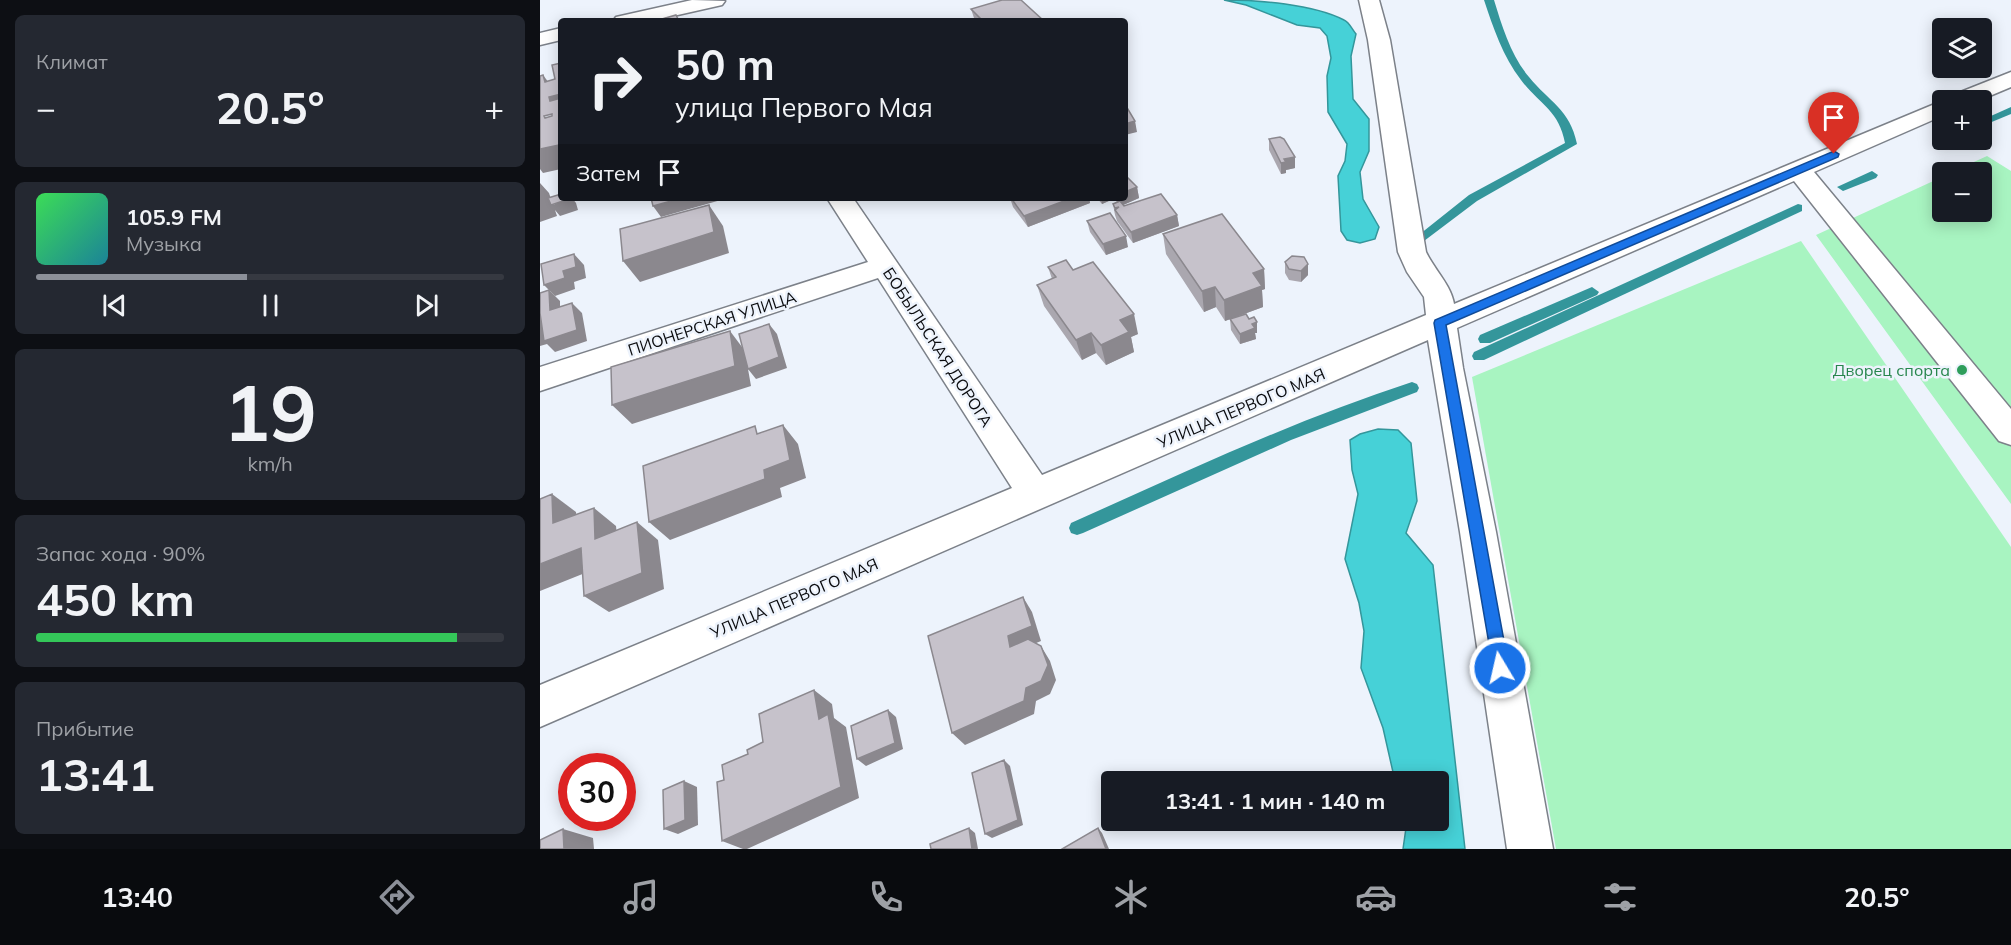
<!DOCTYPE html>
<html lang="ru">
<meta charset="utf-8">
<style>
:root{--surface:#171b24;--page:#242831;--text:#f1f3f6;--muted:#9ea1a6;--line:#363941;--accent:#8c9099}
body{margin:0;font-family:Mulish,sans-serif;background:var(--page);color:var(--text);height:100vh;display:flex;flex-direction:column;font-size:22px;white-space:nowrap}
*{box-sizing:border-box;margin:0}
p{font-size:20px;color:var(--muted)}
.icon{flex:none;width:33px;height:33px;fill:none;stroke:currentColor;stroke-width:2;stroke-linecap:round;stroke-linejoin:round}
.map{position:relative;flex:1;overflow:hidden}
.side{display:flex;flex-direction:column;gap:15px;padding:15px;background:#0d0f14;width:540px}
.side>*{flex:none}
.hud{position:absolute;left:18px;top:18px;width:570px;height:183px;border-radius:6px;box-shadow:0 3px 15px #0003;background:#171b24;color:var(--text);overflow:hidden}
.fabs{position:absolute;left:1392px;top:18px;display:grid;gap:12px}
.fabs a{display:grid;place-items:center;width:60px;height:60px;border-radius:6px;background:var(--surface);box-shadow:0 3px 15px #0003;font-size:30px}
.speed{position:absolute;left:18px;top:753px;display:flex;gap:12px;font-size:30px;font-weight:700;text-align:center}
.speed>*{display:grid;place-content:center;width:78px;height:78px;border-radius:50%;background:var(--surface);box-shadow:0 3px 15px #0003;line-height:1}
.speed .limit{border:9px solid #d22;background:#fff;color:#111}
.pin{position:absolute;display:grid;place-items:center;width:51px;height:51px;color:#fff;margin:-62px -26px;border-radius:50% 50% 50% 0;rotate:-45deg;box-shadow:0 0 6px #0007}
.pin .icon{rotate:45deg}
.me{position:absolute;width:66px;margin:-33px;rotate:351deg;stroke-linejoin:round;filter:drop-shadow(0 0 4px #0008)}
.turn{display:flex;align-items:center;gap:21px;height:126px;padding:0 18px;font-size:27px}
.turn .icon{width:78px;height:78px;stroke-width:2.5}
.turn b{display:block;font-size:42px;line-height:51px}
.then{display:flex;align-items:center;height:57px;padding:0 18px;background:#0003;gap:12px;font-size:22px}
.big{font-size:45px;font-weight:700;line-height:1.1}
.side .widget{flex:1;display:flex;flex-direction:column;justify-content:center;gap:9px;min-width:0;padding:0 21px;border-radius:9px;background:var(--page)}
.side .dial{align-items:center;gap:0}
.dial b{font-size:78px;line-height:1}
.song{display:flex;align-items:center;gap:18px}
.cover{width:72px;height:72px;border-radius:9px;background:linear-gradient(135deg,hsl(130 70% 55%),hsl(190 70% 35%))}
.played{height:6px;border-radius:3px;background:linear-gradient(90deg,var(--accent) 45%,var(--line) 45%)}
.keys{display:flex;justify-content:space-around;direction:ltr}
.heat{display:flex;justify-content:space-between;align-items:center;font-size:33px;direction:ltr}
.charge{height:9px;border-radius:4px;background:linear-gradient(90deg,#34c759 90%,var(--line) 0)}
.trip{position:absolute;left:561px;top:771px;width:348px;height:60px;border-radius:6px;background:var(--surface);box-shadow:0 3px 15px #0003;font-weight:700;line-height:60px;text-align:center}
.menu{display:flex;height:96px;justify-content:space-around;align-items:center;background:#090b0e;color:var(--muted)}
.menu .icon{width:42px;height:42px}
.menu .on{color:var(--accent)}
.menu b{font-size:27px;color:var(--text)}
main{display:flex;flex:1;min-height:0}
.map>svg:first-child{display:block}
.green{fill:#a8f4c1}
.water{fill:#46d1d7;stroke:#34969b;stroke-width:1.5}
.lines{fill:none;stroke-linecap:round;stroke-linejoin:round}
.stream{fill:#34969b;fill-rule:evenodd}
.minor-casing{stroke:#7c8189;stroke-width:3}
.minor{fill:#fff;fill-rule:evenodd}
.wall{fill:#aaa7af}
.shaded-wall{fill:#8b888e}
.building{fill:#c6c2cb;stroke:#8b888e;stroke-width:1.5;fill-rule:evenodd}
.route{fill:#1a73e8;stroke:#114b97;stroke-width:1.5}
.leisure-dot{fill:#2e9e5b;stroke:#edf3fc;stroke-width:2}
.labels{text-anchor:middle;dominant-baseline:central;stroke-width:5;stroke-linejoin:round;paint-order:stroke}
.street-label{font-size:16px;fill:#0a0b0e;stroke:#edf3fc}
.leisure-label{font-size:16px;fill:#27864d;stroke:#edf3fc;text-anchor:end}
</style>
<main>
<section class="side">
<div class="widget"><p>Климат</p>
<div class="heat"><a>−</a><b class="big">20.5°</b><a>+</a></div>
</div>
<div class="widget">
<div class="song"><i class="cover"></i><div><b>105.9 FM</b><p>Музыка</p></div></div>
<div class="played"></div>
<div class="keys"><svg class="icon" aria-label="previous" viewBox="0 0 24 24"><path d="M18 5L8 12l10 7zM5 5v14"/></svg><svg class="icon" aria-label="pause" viewBox="0 0 24 24"><path d="M8 5v14M16 5v14"/></svg><svg class="icon" aria-label="next" viewBox="0 0 24 24"><path d="M6 5l10 7-10 7zM19 5v14"/></svg></div>
</div>
<div class="widget dial"><b>19</b><p>km/h</p></div>
<div class="widget"><p>Запас хода · 90%</p><b class="big">450 km</b><div class="charge"></div></div>
<div class="widget"><p>Прибытие</p><b class="big">13:41</b></div>
</section>
<div class="map">
<svg width="1471" height="849" viewBox="0 0 1471 849">
<rect width="100%" height="100%" fill="#edf3fc"/>
<!-- green -->
<g class="green">
<polygon points="1447,156 1471,171 1471,504 1276,235 1402,177 1402,212 1442,212 1442,172 1412,172"/>
<polygon points="1261,241 1471,547 1471,849 1016,849 932,377"/>
</g>
<!-- water -->
<g class="water">
<path d="M 684,0 C 718,0 773,4 804,20 C 809,22 812,29 816,34 L 811,56 L 813,99 L 829,119 L 829,151 L 820,172 L 823,199 L 839,227 L 835,239 L 820,243 L 807,240 L 801,231 L 798,176 L 805,161 L 807,144 L 788,112 L 787,76 L 791,58 L 787,36 L 780,28 L 757,25 L 706,5 Z"/>
<polygon points="838,429 858,430 871,443 877,501 866,533 893,565 925,849 863,849 867,821 898,820 898,782 855,781 843,728 821,668 824,631 819,603 805,559 818,494 812,470 810,440 820,434"/>
</g>
<g class="lines">
<!-- stream -->
<g class="stream">
<path d="M 944,0 L 954,0 C 962,26 971,56 989,77 C 1009,102 1030,109 1037,144 L 937,201 L 884,241 L 878,237 L 880,234 L 929,195 L 1025,143 C 1019,110 999,104 981,80 C 963,57 953,27 944,0 Z"/>
<polygon points="1471,107 1471,114 1442,126 1442,120"/>
<polygon points="1332,171 1338,175 1336,178 1303,191 1297,187"/>
<polygon points="1258,204 1262,205 1262,211 944,360 934,360 932,356 934,352"/>
<polygon points="1052,287 1059,292 1057,295 950,343 940,343 938,339 940,335"/>
<path d="M 872,382 L 877,384 L 879,388 L 877,392 L 751,440 L 543,533 L 537,535 L 531,533 L 529,528 L 531,523 C 643,473 755,420 872,382 Z"/>
</g>
<defs>
<g id="minor">
<polygon points="152,0 185,1 182,5 111,21 73,21 76,17"/>
<path d="M 819,0 L 839,0 L 850,40 L 886,252 C 894,269 911,285 914,304 L 1402,101 L 1402,116 L 1274,172 L 1471,409 L 1471,445 L 1459,441 L 1254,181 L 917,328 L 923,368 L 956,532 L 1013,849 L 967,849 L 920,532 L 888,340 L 0,727 L 0,685 L 472,488 L 338,278 L 0,391 L 0,367 L 328,262 L 287,198 L 313,198 L 502,475 L 886,315 L 884,297 L 867,272 L 858,252 L 828,40 Z"/>
<polygon points="21,28 21,40 0,45 0,33"/>
<polygon points="1471,72 1471,87 1440,100 1409,100 1413,95"/>
</g>
</defs>
<!-- minor casing -->
<use href="#minor" class="minor-casing"/>
<!-- minor -->
<use href="#minor" class="minor"/>
</g>
<!-- wall -->
<g class="wall">
<polygon points="431,9 504,21 435,21"/>
<polygon points="729,139 755,168 746,170 746,173 741,174 729,150"/>
<polygon points="597,187 599,198 583,205 584,206 637,215 639,226 593,243 577,221 575,215 573,204 577,202 573,198 585,198"/>
<polygon points="470,198 549,198 550,203 488,227 473,207"/>
<polygon points="557,198 571,198 571,200 562,204"/>
<polygon points="547,221 588,247 566,255 550,232"/>
<polygon points="623,234 724,269 725,289 722,290 723,307 685,321 676,307 664,312 626,254"/>
<polygon points="745,262 768,264 768,275 761,282 749,280 745,273"/>
<polygon points="508,267 533,270 598,334 591,337 594,352 566,365 556,353 542,360 504,306 497,285 512,279"/>
<polygon points="690,319 717,333 715,333 716,339 700,344 691,330"/>
</g>
<!-- shaded-wall -->
<g class="shaded-wall">
<polygon points="3,75 18,95 21,94 21,116 10,101"/>
<polygon points="595,121 597,132 585,135 585,124"/>
<polygon points="20,131 21,131 21,169 3,173 0,169 0,149"/>
<polygon points="755,157 755,168 746,170 746,173 741,174 741,163 744,159"/>
<polygon points="0,183 9,193 13,205 28,198 32,198 36,203 38,210 20,216 15,210 17,216 0,222"/>
<polygon points="597,187 599,198 581,206 579,198 585,198 585,192"/>
<polygon points="142,198 188,198 121,217 113,206"/>
<polygon points="532,198 549,198 550,203 488,227 484,216"/>
<polygon points="561,198 571,198 571,200 562,204"/>
<polygon points="169,205 183,226 189,253 100,282 83,261"/>
<polygon points="637,215 639,226 593,243 591,232"/>
<polygon points="586,236 588,247 566,255 563,244"/>
<polygon points="34,254 44,265 46,278 34,282 35,289 15,296 4,285 23,271"/>
<polygon points="768,264 768,275 761,282 761,271"/>
<polygon points="724,269 725,289 722,290 723,307 685,321 684,300 713,273"/>
<polygon points="675,287 676,307 664,312 662,291"/>
<polygon points="9,290 20,301 20,321 10,310"/>
<polygon points="32,303 42,313 47,341 15,352 7,344 0,346 0,313 11,323"/>
<polygon points="594,314 598,334 591,337 594,352 566,365 561,345 580,320"/>
<polygon points="717,322 717,333 715,333 716,339 700,344 700,334 712,324"/>
<polygon points="229,324 237,334 247,368 216,379 208,369 211,386 92,424 72,405 190,331 205,351"/>
<polygon points="551,333 556,353 542,360 536,340"/>
<polygon points="243,425 258,444 266,478 240,488 242,497 130,540 109,522"/>
<polygon points="12,494 36,512 38,541 13,523"/>
<polygon points="54,508 76,526 79,556 55,539"/>
<polygon points="97,522 118,540 124,589 69,612 44,596"/>
<polygon points="41,548 65,565 0,591 0,564"/>
<polygon points="483,597 492,612 501,641 477,651 470,647 468,636"/>
<polygon points="501,646 510,661 516,680 510,694 496,701 494,714 425,745 412,733 486,688"/>
<polygon points="274,690 292,704 294,718 306,727 319,798 207,849 203,849 182,841 279,719"/>
<polygon points="348,710 356,717 363,749 326,766 317,759"/>
<polygon points="464,760 470,766 483,825 452,838 445,834"/>
<polygon points="144,781 157,787 158,825 138,834 124,829"/>
<polygon points="429,828 435,833 438,849 432,849"/>
<polygon points="558,828 562,833 569,849 566,849"/>
<polygon points="23,829 53,838 54,849 24,849"/>
</g>
<!-- building -->
<g class="building">
<polygon points="462,0 481,0 504,21 443,21 431,9"/>
<polygon points="136,15 139,21 115,21"/>
<path d="M 21,63 L 21,94 L 9,97 L 10,101 L 21,98 L 21,131 L 20,131 L 19,145 L 0,149 L 0,76 L 3,75 L 5,82 L 15,79 L 12,65 ZM 12,114 L 12,116 L 5,118 L 4,116 Z"/>
<polygon points="586,106 595,121 585,124 585,107"/>
<polygon points="740,137 744,139 755,157 744,159 746,162 741,163 729,139"/>
<polygon points="585,175 597,187 585,192"/>
<polygon points="21,194 21,198 28,198 29,199 11,205 8,198"/>
<polygon points="621,194 637,215 591,232 575,210 579,207 575,208 573,204 580,201 584,206"/>
<polygon points="111,198 142,198 113,206"/>
<polygon points="471,198 532,198 484,216"/>
<polygon points="169,205 174,232 83,261 80,229"/>
<polygon points="570,213 586,236 563,244 547,221"/>
<polygon points="682,214 724,269 713,273 722,286 684,300 675,287 662,291 623,234"/>
<polygon points="34,254 36,267 23,271 25,278 4,285 1,264"/>
<polygon points="752,256 764,257 768,264 761,271 749,269 745,262"/>
<polygon points="526,260 533,270 553,262 594,314 580,320 589,332 561,345 551,333 536,340 497,285 516,277 508,267"/>
<polygon points="9,290 10,310 32,303 37,330 4,341 0,313 0,293"/>
<polygon points="706,314 709,319 714,317 717,322 712,324 715,328 700,334 690,319"/>
<polygon points="229,324 239,357 208,369 199,334"/>
<polygon points="190,331 195,366 72,405 71,367"/>
<polygon points="243,425 250,460 224,470 225,479 109,522 103,466 215,426 217,434"/>
<polygon points="12,494 13,523 54,508 55,539 97,522 102,573 44,596 41,548 0,564 0,499"/>
<polygon points="483,597 492,626 468,636 470,647 488,639 501,646 508,665 501,681 486,688 484,701 412,733 388,636"/>
<polygon points="274,690 279,719 288,714 301,787 182,841 177,782 184,780 182,765 208,754 207,750 223,742 219,714"/>
<polygon points="348,710 355,743 317,759 311,726"/>
<polygon points="464,760 478,820 445,834 432,773"/>
<polygon points="144,781 145,820 124,829 123,790"/>
<polygon points="429,828 432,849 391,849 390,844"/>
<polygon points="558,828 566,849 522,849"/>
<polygon points="23,829 24,849 0,849 0,840"/>
</g>
<!-- route -->
<polygon class="route" points="1294,151 1299,154 1298,157 906,325 969,668 966,673 960,676 954,673 894,323 895,320"/>
<!-- markers -->
<circle class="leisure-dot" cx="1422" cy="370" r="6"/>
<g class="labels">
<!-- street labels -->
<g class="street-label">
<text transform="translate(172 323) rotate(-18)">ПИОНЕРСКАЯ УЛИЦА</text>
<text transform="translate(398 347) rotate(57)">БОБЫЛЬСКАЯ ДОРОГА</text>
<text transform="translate(701 408) rotate(-23)">УЛИЦА ПЕРВОГО МАЯ</text>
<text transform="translate(254 598) rotate(-23)">УЛИЦА ПЕРВОГО МАЯ</text>
</g>
<!-- leisure labels -->
<g class="leisure-label">
<text x="1410" y="370">Дворец спорта</text>
</g>
</g>
</svg>
<div class="fabs">
<a><svg class="icon" aria-label="layers" viewBox="0 0 24 24"><path d="M12 4l9 5-9 5-9-5zM3 14l9 5 9-5"/></svg></a>
<a>+</a>
<a>−</a>
</div>
<div class="speed"><div class="limit">30</div></div>
<div class="pin" style="left:1294px;top:154px;background:#d93025"><svg class="icon" aria-label="arrive" viewBox="0 0 24 24"><path d="M6 21V4h12l-3 4 3 4H6"/></svg></div>
<svg class="me" style="left:960px;top:668px" viewBox="-20 -20 40 40"><circle r="17" fill="#1a73e8" stroke="#fff" stroke-width="3"/><path d="M0-11L8 9 0 5-8 9z" fill="#fff"/></svg>
<div class="trip">13:41 · 1 мин · 140 m</div>
<div class="hud">
<div class="turn"><svg class="icon" aria-label="right" viewBox="0 0 24 24"><path d="M7 20v-9h11M14 6l5 5-5 5"/></svg><div><b>50 m</b>улица Первого Мая</div></div>
<div class="then">Затем<svg class="icon" aria-label="arrive" viewBox="0 0 24 24"><path d="M6 21V4h12l-3 4 3 4H6"/></svg></div>
</div>
</div>
</main>
<nav class="menu">
<b>13:40</b>
<svg class="icon on" aria-label="directions" viewBox="0 0 24 24"><path d="M12 3l9 9-9 9-9-9zM9 14v-3h6M13 9l2 2-2 2"/></svg>
<svg class="icon" aria-label="music" viewBox="0 0 24 24"><path d="M9 18V5l10-2v13"/><circle cx="6" cy="18" r="3"/><circle cx="16" cy="16" r="3"/></svg>
<svg class="icon" aria-label="phone" viewBox="0 0 24 24"><path d="M5 4h4l2 5-3 2q2 4 5 5l2-3 5 2v4C11 20 4 13 5 4z"/></svg>
<svg class="icon" aria-label="climate" viewBox="0 0 24 24"><path d="M12 3v18M4 7l16 10M4 17L20 7"/></svg>
<svg class="icon" aria-label="car" viewBox="0 0 24 24"><path d="M5 17H2v-5l4-1 3-4h7l3 4 3 1v5h-3M9 17h6M6 11h13"/><circle cx="7" cy="17" r="2"/><circle cx="17" cy="17" r="2"/></svg>
<svg class="icon" aria-label="filters" viewBox="0 0 24 24"><path d="M4 7h16M4 17h16"/><circle cx="9" cy="7" r="2"/><circle cx="15" cy="17" r="2"/></svg>
<b>20.5°</b>
</nav>
